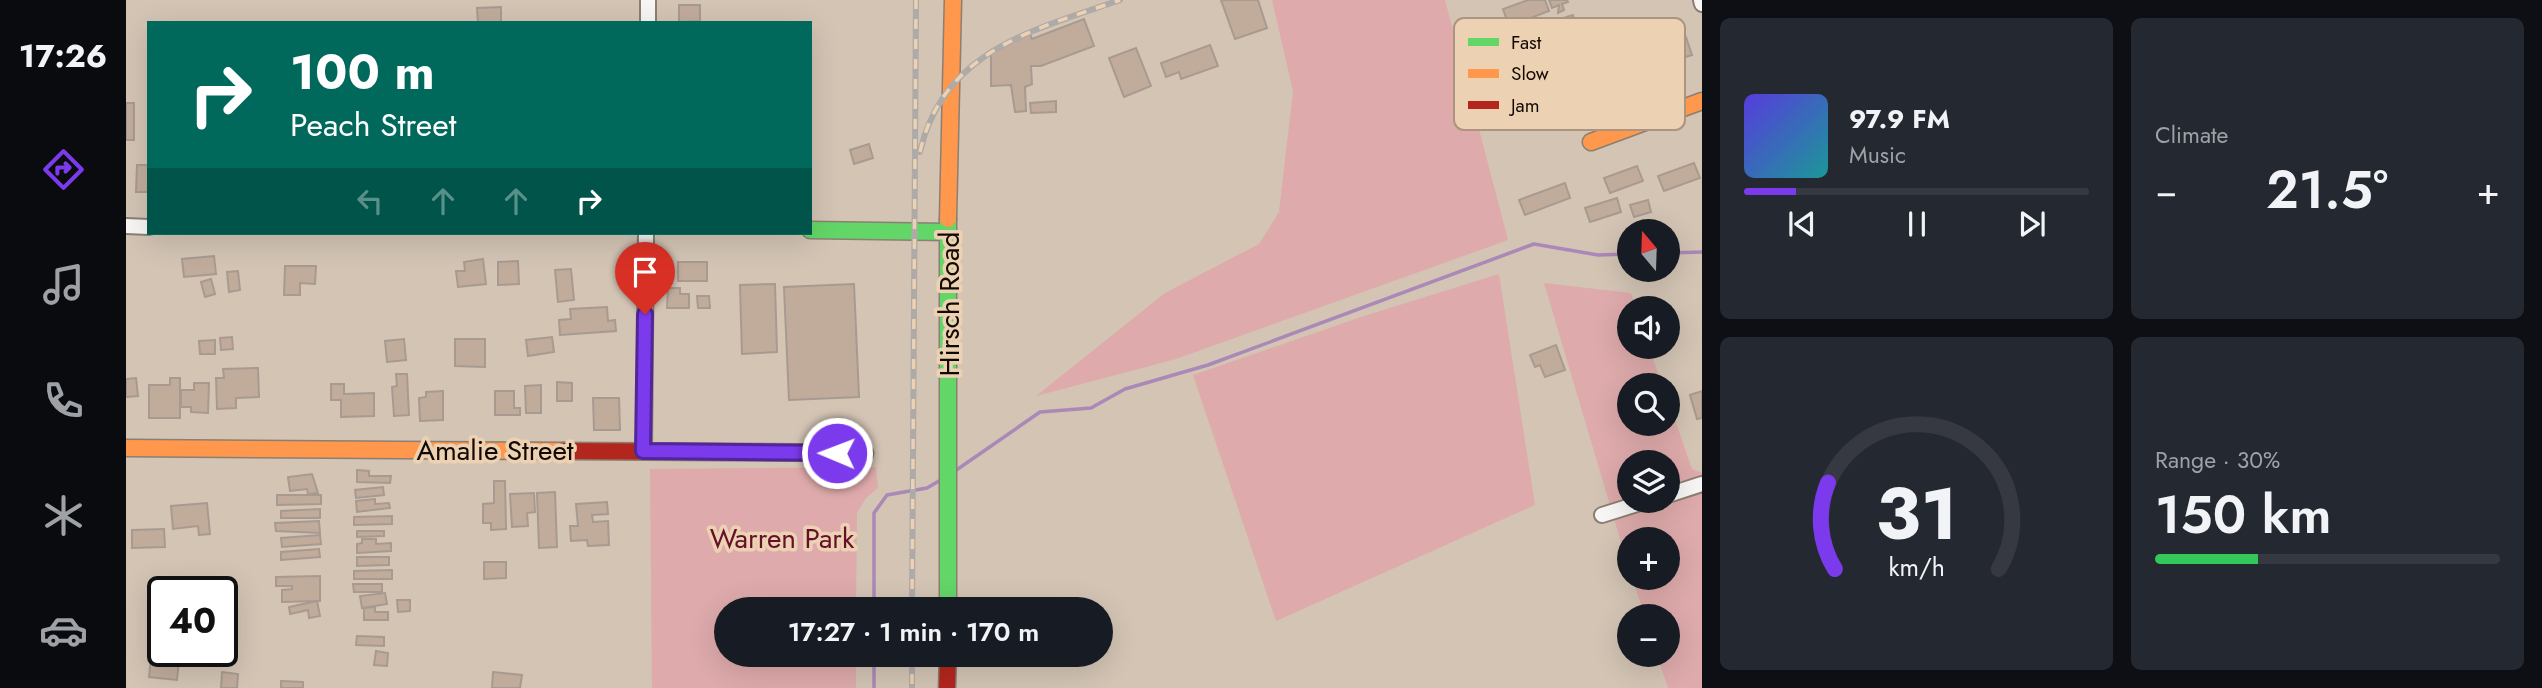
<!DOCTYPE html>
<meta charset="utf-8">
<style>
:root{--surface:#171b24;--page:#242831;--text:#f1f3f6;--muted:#9ea1a6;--line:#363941;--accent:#7c3aed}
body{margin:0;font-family:Jost,sans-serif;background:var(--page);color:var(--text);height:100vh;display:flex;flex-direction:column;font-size:26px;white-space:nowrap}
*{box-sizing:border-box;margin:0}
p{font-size:23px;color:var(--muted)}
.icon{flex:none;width:38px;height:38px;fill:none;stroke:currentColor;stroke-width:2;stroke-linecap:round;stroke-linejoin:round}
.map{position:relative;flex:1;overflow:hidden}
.sheet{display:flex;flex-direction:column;gap:18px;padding:18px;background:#0d0f14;width:840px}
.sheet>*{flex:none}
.guide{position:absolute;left:21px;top:21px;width:665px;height:214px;border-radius:0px;box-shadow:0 7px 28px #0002;background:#00695c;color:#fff;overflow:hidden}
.needle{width:46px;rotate:341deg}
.controls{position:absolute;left:1491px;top:219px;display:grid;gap:14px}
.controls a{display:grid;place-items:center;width:63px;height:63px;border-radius:50%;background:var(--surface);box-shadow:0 7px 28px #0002;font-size:35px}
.speed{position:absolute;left:21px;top:576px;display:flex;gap:14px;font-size:35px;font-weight:700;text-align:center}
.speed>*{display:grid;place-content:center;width:91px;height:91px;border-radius:50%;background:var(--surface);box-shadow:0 7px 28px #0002;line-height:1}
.speed .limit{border:4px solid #111;border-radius:10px;background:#fff;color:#111}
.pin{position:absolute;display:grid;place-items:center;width:60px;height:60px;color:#fff;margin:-72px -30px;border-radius:50% 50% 50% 0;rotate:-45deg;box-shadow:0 0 7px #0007}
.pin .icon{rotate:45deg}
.me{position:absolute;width:77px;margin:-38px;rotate:271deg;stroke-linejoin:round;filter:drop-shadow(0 0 5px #0008)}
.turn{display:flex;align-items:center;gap:24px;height:147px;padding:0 28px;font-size:32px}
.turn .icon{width:91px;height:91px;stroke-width:2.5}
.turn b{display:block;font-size:49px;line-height:60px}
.lanes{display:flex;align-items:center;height:66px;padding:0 28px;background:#0003;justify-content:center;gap:35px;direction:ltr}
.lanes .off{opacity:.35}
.big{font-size:52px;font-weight:600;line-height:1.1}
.sheet .tile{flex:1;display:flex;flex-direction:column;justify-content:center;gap:10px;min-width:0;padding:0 24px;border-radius:10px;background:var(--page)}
.sheet .dial{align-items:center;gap:0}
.dial svg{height:182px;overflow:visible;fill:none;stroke:var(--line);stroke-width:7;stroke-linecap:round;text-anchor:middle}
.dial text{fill:var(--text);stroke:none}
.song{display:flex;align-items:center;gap:21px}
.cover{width:84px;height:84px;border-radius:10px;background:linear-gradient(135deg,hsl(250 70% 55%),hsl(180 70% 35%))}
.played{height:7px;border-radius:4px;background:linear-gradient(90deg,var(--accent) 15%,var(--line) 15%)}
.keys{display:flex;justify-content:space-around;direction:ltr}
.heat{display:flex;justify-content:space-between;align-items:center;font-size:38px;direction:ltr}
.charge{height:10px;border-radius:5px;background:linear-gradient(90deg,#34c759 30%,var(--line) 0)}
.sheet .tiles{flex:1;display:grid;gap:18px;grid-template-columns:repeat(2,1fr)}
.trip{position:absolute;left:588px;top:597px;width:399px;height:70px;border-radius:35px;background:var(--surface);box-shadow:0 7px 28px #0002;font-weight:600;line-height:70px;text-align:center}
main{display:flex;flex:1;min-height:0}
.tabs{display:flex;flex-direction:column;width:126px;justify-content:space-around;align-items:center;background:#090b0e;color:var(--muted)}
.tabs .icon{width:49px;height:49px}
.tabs .active{color:var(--accent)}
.tabs b{font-size:32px;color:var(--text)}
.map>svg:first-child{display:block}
.green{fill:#deaaab;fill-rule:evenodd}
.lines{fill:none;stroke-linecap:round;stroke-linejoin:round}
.stream{stroke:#aa88b8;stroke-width:3.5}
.building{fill:#c1ac9c;stroke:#a89a90;stroke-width:2}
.street-casing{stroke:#8b7f73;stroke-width:18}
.fast-casing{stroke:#8b7f73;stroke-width:19}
.slow-casing{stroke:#8b7f73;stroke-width:19}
.jam-casing{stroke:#8b7f73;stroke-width:19}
.street{stroke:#f8f6f4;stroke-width:14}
.fast{stroke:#63d668;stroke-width:16}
.slow{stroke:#ff974d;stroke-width:16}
.jam{stroke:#b3261e;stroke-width:16}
.rail-casing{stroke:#aeaaa7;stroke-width:6}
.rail{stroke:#edd1b3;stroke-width:3.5;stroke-dasharray:10;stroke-linecap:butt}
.route-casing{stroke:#51269a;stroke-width:18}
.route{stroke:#7c3aed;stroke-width:12}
.labels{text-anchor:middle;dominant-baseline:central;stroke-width:7;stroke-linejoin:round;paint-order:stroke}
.street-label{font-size:28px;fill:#120902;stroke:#edd1b3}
.park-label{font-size:28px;fill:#65102a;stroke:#edd1b3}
.key{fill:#edd1b3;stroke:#ab957e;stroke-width:2}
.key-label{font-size:19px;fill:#120902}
</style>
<main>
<nav class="tabs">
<b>17:26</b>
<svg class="icon active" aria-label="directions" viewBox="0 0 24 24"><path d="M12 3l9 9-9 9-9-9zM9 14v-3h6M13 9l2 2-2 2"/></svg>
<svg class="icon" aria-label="music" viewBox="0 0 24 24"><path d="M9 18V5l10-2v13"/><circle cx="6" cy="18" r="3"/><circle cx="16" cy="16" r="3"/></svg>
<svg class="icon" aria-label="phone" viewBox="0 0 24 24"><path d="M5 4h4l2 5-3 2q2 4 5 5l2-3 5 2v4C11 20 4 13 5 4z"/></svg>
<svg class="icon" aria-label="climate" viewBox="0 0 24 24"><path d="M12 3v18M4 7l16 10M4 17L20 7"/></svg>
<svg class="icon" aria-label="car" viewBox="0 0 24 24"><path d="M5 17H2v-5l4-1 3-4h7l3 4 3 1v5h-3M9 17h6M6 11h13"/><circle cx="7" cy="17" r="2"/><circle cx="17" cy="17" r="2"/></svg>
</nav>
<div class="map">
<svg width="1576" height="688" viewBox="0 0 1576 688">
<rect width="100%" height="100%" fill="#d3c4b4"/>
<!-- green -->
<g class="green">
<polygon points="1146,0 1319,0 1382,240 1050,359 910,396 1039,293 1133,244 1153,212 1167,91"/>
<polygon points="1373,274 1409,505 1150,621 1067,375 1235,317"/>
<path d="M 1418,283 L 1505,293 L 1510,308 L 1503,308 L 1503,346 L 1523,347 L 1536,385 L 1503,385 L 1503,424 L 1542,424 L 1542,400 L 1566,469 L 1576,473 L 1576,688 L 1542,688 L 1531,655 L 1542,654 L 1542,616 L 1519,616 L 1506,578 L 1542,578 L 1542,539 L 1503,539 L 1503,569 ZM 1503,462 L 1542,462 L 1542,500 L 1503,500 Z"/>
<polygon points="750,467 752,488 740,498 731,513 730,609 600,609 600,654 730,655 730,688 526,688 524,469"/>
</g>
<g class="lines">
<!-- stream -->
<g class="stream">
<polyline points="1542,253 1576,252"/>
<polyline points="829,471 914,412 965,408 999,389 1082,365 1408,244 1472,255 1503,254"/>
<polyline points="748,609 748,513 761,495 801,488 813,481"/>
<polyline points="748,688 748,654"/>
</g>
</g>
<!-- building -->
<g class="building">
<polygon points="1095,0 1132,0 1141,28 1109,39"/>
<polygon points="1402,0 1419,0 1423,11 1383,26 1377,9"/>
<polygon points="1423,0 1441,0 1442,2 1436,4 1438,10 1432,13 1433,5 1426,8"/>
<polygon points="553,5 574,5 574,21 553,22"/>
<polygon points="375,7 375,23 352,23 351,8"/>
<polygon points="1447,15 1450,27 1435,32 1431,20"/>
<polygon points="958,19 968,46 915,66 905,66 906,84 899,87 900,111 889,112 885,85 865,86 865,54 875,46 904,34 906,39"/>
<polygon points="1560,37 1566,55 1553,59 1552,55 1542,58 1538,44"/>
<polygon points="1084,45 1092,66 1055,79 1053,72 1040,77 1035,63"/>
<polygon points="1010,48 1025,86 998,97 983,58"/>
<polygon points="930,101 930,112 905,113 904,103"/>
<rect x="0" y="103" width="8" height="37"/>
<polygon points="743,144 747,158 728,164 724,150"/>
<polygon points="1568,163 1574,178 1538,191 1532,176"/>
<polygon points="11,165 23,165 23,197 23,192 10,192"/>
<polygon points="1511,166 1517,181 1484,193 1478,178"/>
<polygon points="1439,183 1444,198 1399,215 1393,200"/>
<polygon points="1491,198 1495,212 1464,222 1459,208"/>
<polygon points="1522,200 1525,212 1508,217 1504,205"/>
<polygon points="88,256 90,274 58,277 56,259"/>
<polygon points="357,259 360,284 332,287 330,271 339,271 338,262"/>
<polygon points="392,261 393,284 372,285 372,262"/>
<rect x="552" y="262" width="29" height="19"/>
<polygon points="159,266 190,266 189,284 174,283 174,295 158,295"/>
<polygon points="445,269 448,300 432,302 429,270"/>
<polygon points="112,271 114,290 103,292 101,272"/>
<polygon points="85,279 89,294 79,297 75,282"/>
<polygon points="649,284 651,352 616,354 614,285"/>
<polygon points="728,284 733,397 663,400 658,287"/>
<polygon points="542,288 554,288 554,294 563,294 563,308 541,308"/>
<polygon points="571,296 583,296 584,308 572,308"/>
<polygon points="481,307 482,321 489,320 490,331 434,335 433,320 445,319 444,309"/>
<polygon points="106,337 107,349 95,350 94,338"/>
<polygon points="426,337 428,352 402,356 400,340"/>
<polygon points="278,339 280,360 261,362 259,341"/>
<polygon points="329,339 359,339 359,367 329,366"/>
<polygon points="89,340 89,354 74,354 73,341"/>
<polygon points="1430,345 1439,370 1419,377 1414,365 1409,367 1404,355"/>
<polygon points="132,368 133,397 110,398 110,408 91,409 90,378 98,378 97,369"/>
<polygon points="270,374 281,374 283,415 268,416 266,387 271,386"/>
<polygon points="10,378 12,396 0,397 0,379"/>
<polygon points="44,378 54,378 54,418 23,418 23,385 44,385"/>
<polygon points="431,382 446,383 446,401 431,401"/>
<polygon points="68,383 83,383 82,413 65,412 65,407 55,407 55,390 68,390"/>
<polygon points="205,384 218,384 218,394 248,393 248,416 215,417 215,400 205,400"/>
<polygon points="415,385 415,413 400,413 399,386"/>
<polygon points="317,391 317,420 294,421 293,398 300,397 300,392"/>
<polygon points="369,391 388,391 388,408 394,408 394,415 369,415"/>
<polygon points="1576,391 1576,418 1571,419 1564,395"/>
<polygon points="467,398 493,398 494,430 468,430"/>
<polygon points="231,470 243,471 243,476 265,476 264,483 231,482"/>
<polygon points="186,474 192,493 182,494 181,489 164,491 162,477"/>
<polygon points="368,481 379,481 380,529 365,530 365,523 357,523 357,504 368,503"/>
<polygon points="257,487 258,495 230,498 229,490"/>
<polygon points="429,492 431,547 413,548 411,493"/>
<polygon points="408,493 409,512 401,513 402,526 386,527 384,494"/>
<polygon points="151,495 195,495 195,504 151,505"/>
<polygon points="249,499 249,504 263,503 264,508 231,512 230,501"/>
<polygon points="481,502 482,514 466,515 467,522 482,521 483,545 462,546 461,540 445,541 444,526 452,526 450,504"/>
<polygon points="81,503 84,534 73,535 72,526 47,529 45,506"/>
<polygon points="194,509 194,518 155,518 155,511"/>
<polygon points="266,516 266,524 228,525 228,517"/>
<polygon points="193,521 194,533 150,531 149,523"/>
<polygon points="38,529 39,547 6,548 6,530"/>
<polygon points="231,531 258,531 258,536 231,537"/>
<polygon points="194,535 195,544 156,547 155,538"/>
<polygon points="236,539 250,539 250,544 265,543 265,551 231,553 231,544 236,543"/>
<polygon points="193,549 194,557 155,560 155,552"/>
<polygon points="231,557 263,557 263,565 231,566"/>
<polygon points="358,562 380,562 380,578 358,579"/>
<polygon points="266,570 266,579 228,579 228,571"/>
<polygon points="194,576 194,601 156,602 156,590 166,589 166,586 150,586 150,577"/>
<polygon points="227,584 256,584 256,592 228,592"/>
<polygon points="259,593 261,604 236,608 234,596"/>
<polygon points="271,600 284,600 284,611 272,612"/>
<polygon points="191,601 194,616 183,618 182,610 164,614 163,607"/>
<polygon points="249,607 249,612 262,612 262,620 238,620 238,608"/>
<polygon points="231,636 258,637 258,646 230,645"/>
<polygon points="250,651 262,653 261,666 248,665"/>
<polygon points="875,654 900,654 900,664 876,665"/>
<polygon points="25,658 53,661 51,680 23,677"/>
<polygon points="96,672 112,674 111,688 95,688"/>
<polygon points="367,672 396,675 394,688 366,688"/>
<polygon points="155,681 177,682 177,688 155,688"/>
</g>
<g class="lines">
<defs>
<g id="street">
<polyline points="1575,0 1576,4"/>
<polyline points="522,23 522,0"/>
<polyline points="0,226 23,227"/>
<polyline points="518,451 520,233"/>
<polyline points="1542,495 1576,484"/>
<polyline points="1476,515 1524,500"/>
</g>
<g id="fast">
<polyline points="684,230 822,232"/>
<polyline points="822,609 822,219"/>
</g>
<g id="slow">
<polyline points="1465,142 1576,101"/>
<polyline points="822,219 827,0"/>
<polyline points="0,448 437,451"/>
</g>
<g id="jam">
<polyline points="437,451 739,453"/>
<polyline points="821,688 822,654"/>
</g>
</defs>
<!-- street casing -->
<use href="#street" class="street-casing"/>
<!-- fast casing -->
<use href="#fast" class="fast-casing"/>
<!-- slow casing -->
<use href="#slow" class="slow-casing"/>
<!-- jam casing -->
<use href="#jam" class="jam-casing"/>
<!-- street -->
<use href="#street" class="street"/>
<!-- fast -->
<use href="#fast" class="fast"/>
<!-- slow -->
<use href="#slow" class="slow"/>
<!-- jam -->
<use href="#jam" class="jam"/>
<defs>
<g id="rail">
<path d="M 794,152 C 817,50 908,30 994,0"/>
<polyline points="786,609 790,0"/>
<polyline points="786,654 786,688"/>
</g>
</defs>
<!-- rail casing -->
<use href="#rail" class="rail-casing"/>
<!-- rail -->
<use href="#rail" class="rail"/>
</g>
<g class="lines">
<defs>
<polyline id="route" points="519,314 517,451 711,453"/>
</defs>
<!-- route casing -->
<use href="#route" class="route-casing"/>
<!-- route -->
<use href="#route" class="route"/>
</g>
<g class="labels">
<!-- street labels -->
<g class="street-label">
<text transform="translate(823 304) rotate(-90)">Hirsch Road</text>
<text x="369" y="450">Amalie Street</text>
</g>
<!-- park labels -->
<g class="park-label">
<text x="656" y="538">Warren Park</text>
</g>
</g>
<!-- legend -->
<rect x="1328" y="18" width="231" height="112" rx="10" class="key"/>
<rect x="1342" y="38" width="31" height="8" fill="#63d668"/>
<rect x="1342" y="69" width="31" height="9" fill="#ff974d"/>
<rect x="1342" y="101" width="31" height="8" fill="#b3261e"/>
<g class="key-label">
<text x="1385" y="49">Fast</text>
<text x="1385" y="80">Slow</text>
<text x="1385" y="112">Jam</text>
</g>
</svg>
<div class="controls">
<a><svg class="needle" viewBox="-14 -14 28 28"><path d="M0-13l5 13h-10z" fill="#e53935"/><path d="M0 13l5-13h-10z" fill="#9ea1a6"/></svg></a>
<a><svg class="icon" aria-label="sound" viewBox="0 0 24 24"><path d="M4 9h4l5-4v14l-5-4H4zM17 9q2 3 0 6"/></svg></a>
<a><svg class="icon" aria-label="search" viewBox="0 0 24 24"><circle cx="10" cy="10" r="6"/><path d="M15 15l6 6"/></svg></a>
<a><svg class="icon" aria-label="layers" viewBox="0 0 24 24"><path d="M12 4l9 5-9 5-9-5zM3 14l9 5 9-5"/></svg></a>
<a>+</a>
<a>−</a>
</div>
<div class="speed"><div class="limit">40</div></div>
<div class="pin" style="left:519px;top:314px;background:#d93025"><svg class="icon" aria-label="arrive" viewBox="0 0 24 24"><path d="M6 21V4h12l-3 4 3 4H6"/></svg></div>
<svg class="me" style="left:711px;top:453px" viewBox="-20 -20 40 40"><circle r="17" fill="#7c3aed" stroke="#fff" stroke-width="3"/><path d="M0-11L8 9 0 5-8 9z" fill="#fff"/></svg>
<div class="trip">17:27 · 1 min · 170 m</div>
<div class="guide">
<div class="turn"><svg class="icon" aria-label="right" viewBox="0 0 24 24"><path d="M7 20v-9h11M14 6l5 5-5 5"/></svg><div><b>100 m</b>Peach Street</div></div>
<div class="lanes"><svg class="icon off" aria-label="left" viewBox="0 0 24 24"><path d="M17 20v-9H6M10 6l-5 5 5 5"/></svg><svg class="icon off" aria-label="ahead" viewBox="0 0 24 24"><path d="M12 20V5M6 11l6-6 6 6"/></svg><svg class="icon off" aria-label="ahead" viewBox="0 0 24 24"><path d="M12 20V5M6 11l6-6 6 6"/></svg><svg class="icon" aria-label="right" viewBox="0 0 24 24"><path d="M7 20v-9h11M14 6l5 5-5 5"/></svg></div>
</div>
</div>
<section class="sheet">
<div class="tiles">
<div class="tile">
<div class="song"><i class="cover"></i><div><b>97.9 FM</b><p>Music</p></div></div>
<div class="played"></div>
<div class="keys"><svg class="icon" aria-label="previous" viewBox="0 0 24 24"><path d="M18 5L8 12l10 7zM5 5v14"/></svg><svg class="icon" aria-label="pause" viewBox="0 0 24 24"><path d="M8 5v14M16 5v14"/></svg><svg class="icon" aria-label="next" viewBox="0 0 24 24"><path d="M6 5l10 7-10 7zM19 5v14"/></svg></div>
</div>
<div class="tile"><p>Climate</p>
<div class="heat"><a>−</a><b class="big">21.5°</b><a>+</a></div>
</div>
<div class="tile dial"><svg viewBox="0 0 100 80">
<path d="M14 69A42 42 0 1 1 86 69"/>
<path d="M14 69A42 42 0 0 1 11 31" stroke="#7c3aed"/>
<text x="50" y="56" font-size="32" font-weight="700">31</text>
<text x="50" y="72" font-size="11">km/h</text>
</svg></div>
<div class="tile"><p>Range · 30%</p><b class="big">150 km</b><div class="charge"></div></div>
</div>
</section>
</main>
